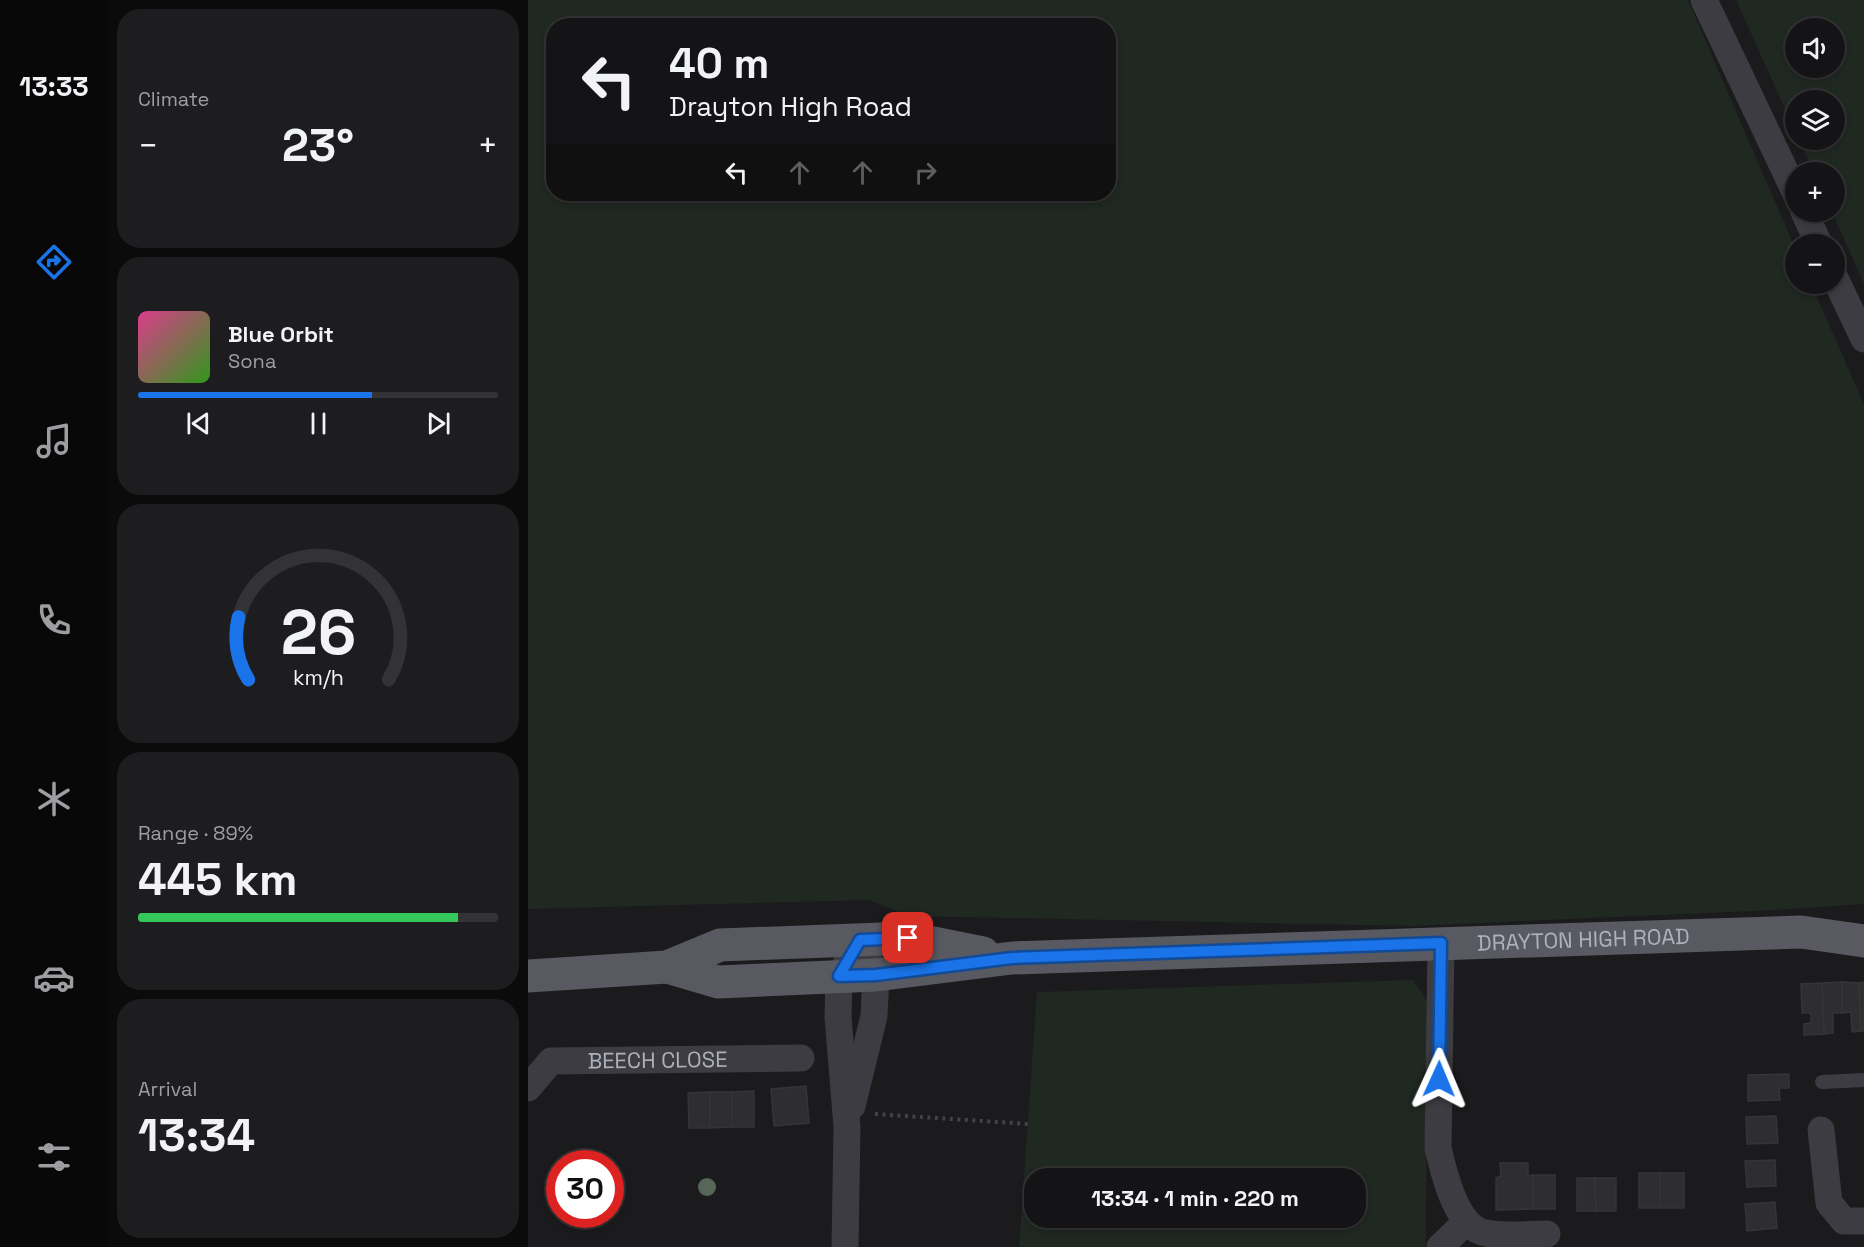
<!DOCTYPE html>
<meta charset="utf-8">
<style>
:root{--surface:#141416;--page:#1d1d1f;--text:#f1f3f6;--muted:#9d9ea1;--line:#333335;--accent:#1a73e8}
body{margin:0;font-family:"Space Grotesk",sans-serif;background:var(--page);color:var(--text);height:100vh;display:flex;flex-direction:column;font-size:22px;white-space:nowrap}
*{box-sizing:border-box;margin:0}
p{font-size:20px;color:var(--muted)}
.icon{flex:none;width:33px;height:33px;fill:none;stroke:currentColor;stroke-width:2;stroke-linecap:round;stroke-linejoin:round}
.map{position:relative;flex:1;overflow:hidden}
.sheet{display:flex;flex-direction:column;gap:9px;padding:9px;background:#0b0b0c;width:420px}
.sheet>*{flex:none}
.banner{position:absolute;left:18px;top:18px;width:570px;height:183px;border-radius:24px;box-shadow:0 3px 9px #0003,0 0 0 2px var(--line);background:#141416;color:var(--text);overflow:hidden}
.tools{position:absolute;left:1257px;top:18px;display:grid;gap:12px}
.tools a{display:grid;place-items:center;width:60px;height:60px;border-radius:50%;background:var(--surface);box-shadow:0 3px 9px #0003,0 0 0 2px var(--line);font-size:30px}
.speed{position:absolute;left:18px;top:1150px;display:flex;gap:12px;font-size:30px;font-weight:700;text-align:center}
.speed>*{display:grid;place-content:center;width:78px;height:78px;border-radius:50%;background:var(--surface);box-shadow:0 3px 9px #0003,0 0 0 2px var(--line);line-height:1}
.speed .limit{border:9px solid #d22;background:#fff;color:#111}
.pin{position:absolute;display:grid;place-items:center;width:51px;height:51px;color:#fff;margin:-26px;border-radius:12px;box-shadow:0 3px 9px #0006}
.me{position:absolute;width:66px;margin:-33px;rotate:1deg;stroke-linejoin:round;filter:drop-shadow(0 0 4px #0008)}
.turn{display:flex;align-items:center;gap:21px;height:126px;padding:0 24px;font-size:27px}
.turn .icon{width:78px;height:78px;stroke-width:2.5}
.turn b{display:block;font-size:42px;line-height:51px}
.lanes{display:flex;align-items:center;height:57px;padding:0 24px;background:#0003;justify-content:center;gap:30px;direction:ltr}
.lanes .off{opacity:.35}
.big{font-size:45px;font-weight:600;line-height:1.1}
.sheet .widget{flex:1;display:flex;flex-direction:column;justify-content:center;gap:9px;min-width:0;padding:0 21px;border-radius:24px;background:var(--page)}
.sheet .dial{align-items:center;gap:0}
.dial svg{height:156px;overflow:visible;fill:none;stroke:var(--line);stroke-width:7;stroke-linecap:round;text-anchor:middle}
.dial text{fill:var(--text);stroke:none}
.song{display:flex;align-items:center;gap:18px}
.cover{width:72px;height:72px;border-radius:9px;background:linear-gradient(135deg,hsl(330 70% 55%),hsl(110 70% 35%))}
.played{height:6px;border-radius:3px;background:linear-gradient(90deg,var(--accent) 65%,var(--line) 65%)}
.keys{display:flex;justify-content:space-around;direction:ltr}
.heat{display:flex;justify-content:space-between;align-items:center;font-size:33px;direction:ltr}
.charge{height:9px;border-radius:4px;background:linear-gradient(90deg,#34c759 89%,var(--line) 0)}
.trip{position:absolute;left:496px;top:1168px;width:342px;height:60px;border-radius:24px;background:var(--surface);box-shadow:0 3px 9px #0003,0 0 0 2px var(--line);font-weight:600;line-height:60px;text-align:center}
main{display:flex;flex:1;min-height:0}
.tab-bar{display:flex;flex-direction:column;width:108px;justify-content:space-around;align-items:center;background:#080809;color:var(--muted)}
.tab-bar .icon{width:42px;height:42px}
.tab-bar .on{color:var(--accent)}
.tab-bar b{font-size:27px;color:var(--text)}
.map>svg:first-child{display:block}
.green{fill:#202822;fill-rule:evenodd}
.building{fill:#2e2e31;stroke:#353539;stroke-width:1.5}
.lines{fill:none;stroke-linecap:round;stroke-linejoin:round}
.path{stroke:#424349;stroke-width:4;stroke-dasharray:3 4.5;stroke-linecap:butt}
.lane{stroke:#3c3c42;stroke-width:14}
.street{stroke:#3c3c42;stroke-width:27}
.primary{stroke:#585961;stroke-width:33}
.tree{fill:#56675a}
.route-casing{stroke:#114b97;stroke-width:15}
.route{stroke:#1a73e8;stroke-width:10}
.labels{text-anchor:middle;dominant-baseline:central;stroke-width:6;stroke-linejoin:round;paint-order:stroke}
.street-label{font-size:22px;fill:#aeb1bc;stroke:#161618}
</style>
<main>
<nav class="tab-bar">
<b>13:33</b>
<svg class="icon on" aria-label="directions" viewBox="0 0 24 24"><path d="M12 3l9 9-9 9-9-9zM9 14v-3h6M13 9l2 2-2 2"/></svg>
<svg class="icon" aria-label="music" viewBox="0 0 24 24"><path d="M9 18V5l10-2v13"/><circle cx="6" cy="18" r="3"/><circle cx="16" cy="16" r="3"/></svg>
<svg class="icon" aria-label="phone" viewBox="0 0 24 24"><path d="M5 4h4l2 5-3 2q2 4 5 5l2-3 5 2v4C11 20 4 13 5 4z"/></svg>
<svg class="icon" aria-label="climate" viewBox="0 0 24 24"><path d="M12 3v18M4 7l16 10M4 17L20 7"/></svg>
<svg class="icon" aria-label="car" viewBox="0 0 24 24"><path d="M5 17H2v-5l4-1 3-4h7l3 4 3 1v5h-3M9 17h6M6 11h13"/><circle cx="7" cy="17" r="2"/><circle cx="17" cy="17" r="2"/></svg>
<svg class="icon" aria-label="filters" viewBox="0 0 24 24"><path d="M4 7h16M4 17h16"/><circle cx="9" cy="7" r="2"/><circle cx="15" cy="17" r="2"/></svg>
</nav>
<section class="sheet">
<div class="widget"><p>Climate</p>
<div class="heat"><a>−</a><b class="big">23°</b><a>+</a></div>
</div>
<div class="widget">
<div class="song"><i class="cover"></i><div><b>Blue Orbit</b><p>Sona</p></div></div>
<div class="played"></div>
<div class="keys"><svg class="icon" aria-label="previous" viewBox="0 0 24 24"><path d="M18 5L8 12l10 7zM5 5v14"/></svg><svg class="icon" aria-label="pause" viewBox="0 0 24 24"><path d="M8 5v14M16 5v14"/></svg><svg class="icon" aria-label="next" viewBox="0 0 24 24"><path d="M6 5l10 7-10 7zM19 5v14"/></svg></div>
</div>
<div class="widget dial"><svg viewBox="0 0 100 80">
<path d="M14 69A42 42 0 1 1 86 69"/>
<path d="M14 69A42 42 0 0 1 9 37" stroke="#1a73e8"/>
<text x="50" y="56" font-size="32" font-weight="700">26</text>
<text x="50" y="72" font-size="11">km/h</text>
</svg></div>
<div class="widget"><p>Range · 89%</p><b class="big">445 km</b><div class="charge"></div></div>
<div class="widget"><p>Arrival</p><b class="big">13:34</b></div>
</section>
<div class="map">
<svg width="1336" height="1247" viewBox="0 0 1336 1247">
<rect width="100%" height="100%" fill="#1b1b1d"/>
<!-- green -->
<g class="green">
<path d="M 0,0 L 1160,0 L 1267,248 L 1268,284 L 1283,284 L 1336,404 L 1336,904 L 1246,910 L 885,926 L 381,916 L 341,900 L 0,909 ZM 26,26 L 580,26 L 580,194 L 26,194 Z"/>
<path d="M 1208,0 L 1336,0 L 1336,284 L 1304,212 L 1306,212 L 1306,172 L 1286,172 L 1271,140 L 1306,140 L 1306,100 L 1268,100 L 1267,131 ZM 1268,28 L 1306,28 L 1306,68 L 1268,68 Z"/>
<path d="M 885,980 L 899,1001 L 898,1247 L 491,1247 L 509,992 ZM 507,1179 L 828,1179 L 828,1218 L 507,1218 Z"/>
</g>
<!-- building -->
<g class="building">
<polygon points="1314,982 1331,983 1333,1031 1324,1032 1323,1012 1314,1013"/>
<polygon points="1314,982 1314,1013 1305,1013 1305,1033 1296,1034 1294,983"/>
<polygon points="1336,982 1336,1031 1333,1031 1331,983"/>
<polygon points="1294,983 1296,1034 1276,1035 1276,1024 1283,1023 1283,1013 1274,1013 1273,984"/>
<polygon points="1261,1074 1261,1088 1251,1088 1252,1100 1220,1101 1220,1075"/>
<polygon points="278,1086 281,1123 246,1126 243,1089"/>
<polygon points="226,1091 226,1127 204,1127 204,1092"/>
<polygon points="182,1092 204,1092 204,1127 182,1128"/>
<polygon points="182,1092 182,1128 161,1128 160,1093"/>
<polygon points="1248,1116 1250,1143 1219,1144 1218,1117"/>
<polygon points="1247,1160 1248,1186 1219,1187 1217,1161"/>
<polygon points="972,1163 1000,1163 1000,1176 1005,1175 1005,1209 968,1210 968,1178 973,1176"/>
<rect x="1111" y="1173" width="21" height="35"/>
<rect x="1132" y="1173" width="24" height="35"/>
<rect x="1005" y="1175" width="22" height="34"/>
<polygon points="1049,1178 1067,1178 1068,1211 1049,1211"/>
<polygon points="1067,1178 1088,1178 1088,1211 1068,1211"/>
<polygon points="1247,1202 1249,1228 1219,1231 1217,1204"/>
</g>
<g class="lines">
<!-- path -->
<polyline class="path" points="347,1114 500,1124"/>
<!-- lane -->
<polyline class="lane" points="1294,1082 1336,1080"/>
<!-- street -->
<g class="street">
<polyline points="1176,0 1268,194"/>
<polyline points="1276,212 1291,244"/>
<polyline points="1306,276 1336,339"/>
<path d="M 913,943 L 910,1148 C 916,1173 928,1228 958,1233 C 976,1237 1000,1234 1019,1234"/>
<path id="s1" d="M 0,1088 L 23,1061 L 273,1058"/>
<polyline points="324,1106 346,1016 348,975 340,957"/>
<polyline points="1293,1130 1301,1203 1316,1221 1336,1221"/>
<polyline points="317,1247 319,1127 310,1017 311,976 332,940"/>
<polyline points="912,1247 938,1222"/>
</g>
<!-- primary -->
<g class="primary">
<path id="s2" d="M 139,967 L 190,982 L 348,975 L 484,958 L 1273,932 L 1336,941"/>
<polyline points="0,976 139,967 192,945 380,938 455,953"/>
</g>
</g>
<!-- trees -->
<circle class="tree" cx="179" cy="1187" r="9"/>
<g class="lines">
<defs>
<polyline id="route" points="380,938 332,940 311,976 348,975 484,958 913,943 911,1079"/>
</defs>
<!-- route casing -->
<use href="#route" class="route-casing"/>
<!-- route -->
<use href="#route" class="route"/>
</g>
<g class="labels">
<!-- street labels -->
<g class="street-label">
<text stroke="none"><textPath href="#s2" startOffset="920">DRAYTON HIGH ROAD</textPath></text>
<text stroke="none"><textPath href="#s1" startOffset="142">BEECH CLOSE</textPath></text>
</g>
</g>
</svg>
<div class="tools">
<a><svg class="icon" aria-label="sound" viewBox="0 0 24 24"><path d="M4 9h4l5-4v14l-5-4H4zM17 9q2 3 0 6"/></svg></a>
<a><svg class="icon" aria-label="layers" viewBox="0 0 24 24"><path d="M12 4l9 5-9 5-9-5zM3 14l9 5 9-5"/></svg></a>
<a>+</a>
<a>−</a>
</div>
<div class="speed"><div class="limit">30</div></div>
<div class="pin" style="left:380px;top:938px;background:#d93025"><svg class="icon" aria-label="arrive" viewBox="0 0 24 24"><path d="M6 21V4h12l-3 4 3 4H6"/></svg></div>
<svg class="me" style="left:911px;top:1079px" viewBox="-20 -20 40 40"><path d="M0-17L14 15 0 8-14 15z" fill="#1a73e8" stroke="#fff" stroke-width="4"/></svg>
<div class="trip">13:34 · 1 min · 220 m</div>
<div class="banner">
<div class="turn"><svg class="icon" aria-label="left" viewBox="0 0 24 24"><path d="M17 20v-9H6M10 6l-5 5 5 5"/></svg><div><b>40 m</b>Drayton High Road</div></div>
<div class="lanes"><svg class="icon" aria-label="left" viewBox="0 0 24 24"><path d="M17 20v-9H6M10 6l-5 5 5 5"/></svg><svg class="icon off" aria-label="ahead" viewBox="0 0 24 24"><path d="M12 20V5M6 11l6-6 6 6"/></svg><svg class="icon off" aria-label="ahead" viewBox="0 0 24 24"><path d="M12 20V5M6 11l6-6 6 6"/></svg><svg class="icon off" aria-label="right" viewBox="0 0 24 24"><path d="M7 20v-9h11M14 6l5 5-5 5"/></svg></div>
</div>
</div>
</main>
